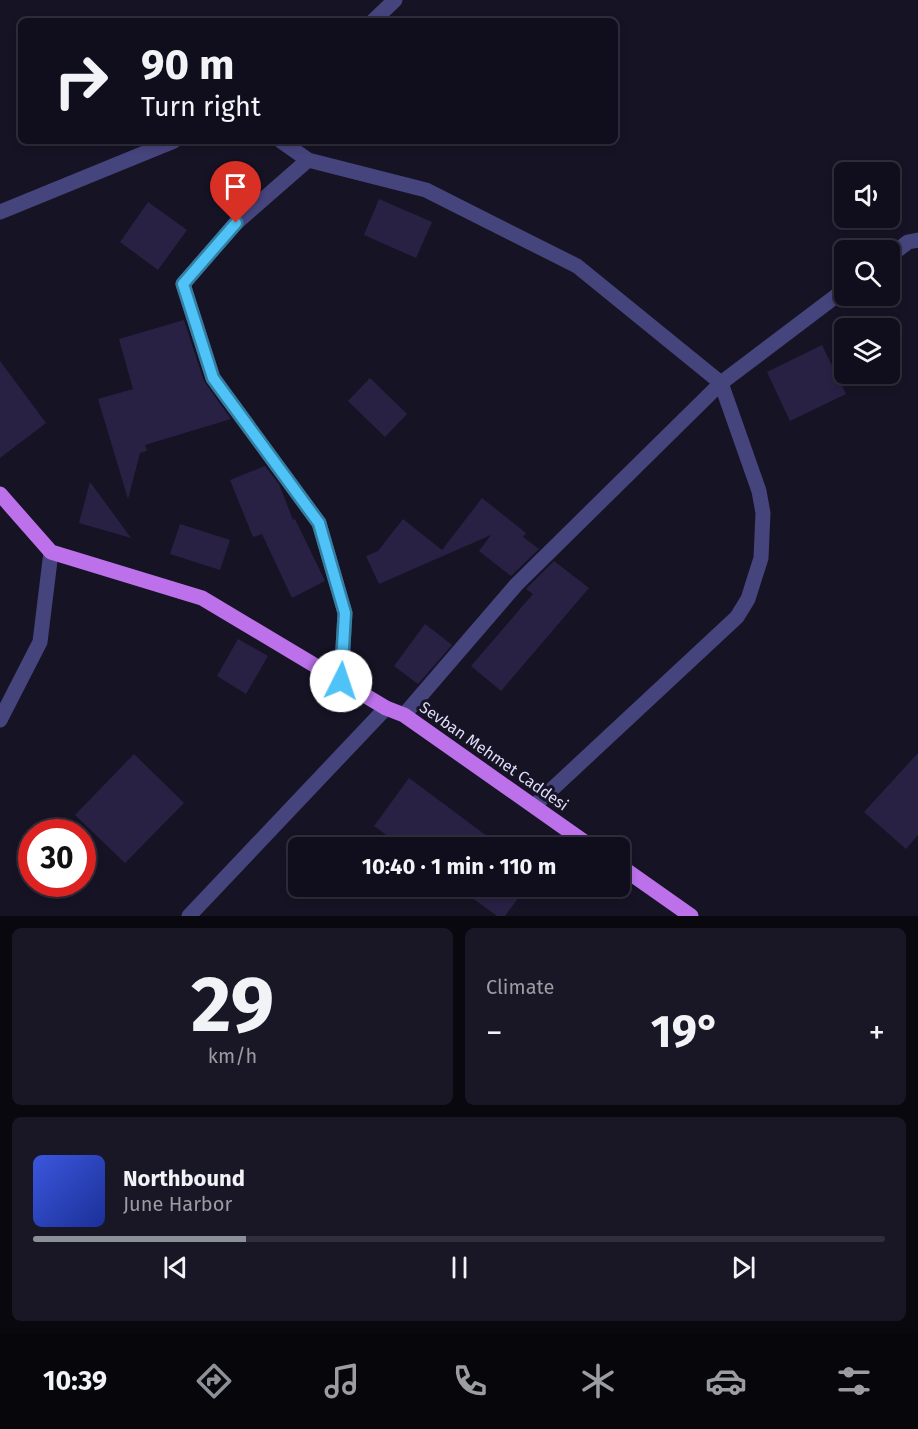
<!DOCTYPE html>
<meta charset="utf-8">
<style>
:root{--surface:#100e1c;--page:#191725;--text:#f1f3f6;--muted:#9c9ca3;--line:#302e3b;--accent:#8c9099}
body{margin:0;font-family:"Fira Sans",sans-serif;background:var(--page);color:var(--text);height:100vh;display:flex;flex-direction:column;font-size:22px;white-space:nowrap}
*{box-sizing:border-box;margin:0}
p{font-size:20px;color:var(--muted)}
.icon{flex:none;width:33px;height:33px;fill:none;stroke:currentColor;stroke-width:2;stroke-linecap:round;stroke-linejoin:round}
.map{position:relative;height:916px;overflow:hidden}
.sheet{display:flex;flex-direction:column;gap:12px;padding:12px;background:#09080f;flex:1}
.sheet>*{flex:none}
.banner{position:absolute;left:18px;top:18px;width:600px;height:126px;border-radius:9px;box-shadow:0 3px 9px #0003,0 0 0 2px var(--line);background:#100e1c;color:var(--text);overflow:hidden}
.tools{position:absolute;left:834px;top:162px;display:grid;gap:12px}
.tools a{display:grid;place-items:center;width:66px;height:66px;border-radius:9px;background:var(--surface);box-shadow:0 3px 9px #0003,0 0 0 2px var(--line);font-size:30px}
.speed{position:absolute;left:18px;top:819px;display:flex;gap:12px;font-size:30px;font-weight:700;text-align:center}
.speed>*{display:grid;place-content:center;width:78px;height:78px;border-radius:50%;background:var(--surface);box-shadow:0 3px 9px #0003,0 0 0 2px var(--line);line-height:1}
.speed .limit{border:9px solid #d22;background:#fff;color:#111}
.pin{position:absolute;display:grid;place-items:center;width:51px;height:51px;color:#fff;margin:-62px -26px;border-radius:50% 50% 50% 0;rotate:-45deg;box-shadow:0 0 6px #0007}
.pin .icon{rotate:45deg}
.me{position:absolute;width:66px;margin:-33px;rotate:4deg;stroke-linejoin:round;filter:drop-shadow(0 0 4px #0008)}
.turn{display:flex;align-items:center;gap:21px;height:126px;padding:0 24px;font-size:27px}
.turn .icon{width:78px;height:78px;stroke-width:2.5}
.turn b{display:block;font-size:42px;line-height:51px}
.big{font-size:45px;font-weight:700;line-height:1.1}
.sheet .widget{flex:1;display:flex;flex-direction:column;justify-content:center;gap:9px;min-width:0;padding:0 21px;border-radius:9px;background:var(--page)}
.sheet .dial{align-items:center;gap:0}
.dial b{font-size:78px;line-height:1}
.song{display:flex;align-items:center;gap:18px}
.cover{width:72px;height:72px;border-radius:9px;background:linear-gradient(135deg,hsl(230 70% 55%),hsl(230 70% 35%))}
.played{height:6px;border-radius:3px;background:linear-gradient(90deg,var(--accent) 25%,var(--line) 25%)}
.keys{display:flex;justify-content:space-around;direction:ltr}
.heat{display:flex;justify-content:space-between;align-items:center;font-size:33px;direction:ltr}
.sheet .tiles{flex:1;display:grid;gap:12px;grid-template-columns:1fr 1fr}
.widget:last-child{grid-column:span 2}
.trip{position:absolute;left:288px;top:837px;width:342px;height:60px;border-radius:9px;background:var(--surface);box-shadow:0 3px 9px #0003,0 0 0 2px var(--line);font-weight:700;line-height:60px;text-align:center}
.menu{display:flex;height:96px;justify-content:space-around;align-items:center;background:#06060b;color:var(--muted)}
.menu .icon{width:42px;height:42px}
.menu .on{color:var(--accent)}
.menu b{font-size:27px;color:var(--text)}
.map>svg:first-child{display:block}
.building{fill:#282143}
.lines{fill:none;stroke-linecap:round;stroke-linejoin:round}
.minor{stroke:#46447d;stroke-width:15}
.major{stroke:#bc71eb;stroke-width:15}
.route-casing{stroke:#337fa1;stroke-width:15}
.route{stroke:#4fc3f7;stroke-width:10}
.labels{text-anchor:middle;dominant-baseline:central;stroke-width:6;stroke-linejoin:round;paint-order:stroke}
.street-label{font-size:16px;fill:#dfdcfa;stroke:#161325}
</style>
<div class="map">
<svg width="918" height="916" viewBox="0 0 918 916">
<rect width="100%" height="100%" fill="#161325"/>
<!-- building -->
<g class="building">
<polygon points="379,199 432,222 416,258 364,235"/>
<polygon points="148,202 187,230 158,270 120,242"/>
<polygon points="184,320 204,381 231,419 145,445 147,451 140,453 128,499 98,399 133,389 119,339"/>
<polygon points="822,345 846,394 790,421 767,372"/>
<polygon points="0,361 46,423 0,458"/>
<polygon points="370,378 407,414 385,437 348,401"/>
<polygon points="265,466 279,484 293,520 295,519 325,581 292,598 262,534 253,537 230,480"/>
<polygon points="90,482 131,538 79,523"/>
<polygon points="482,498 526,533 523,537 539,549 511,576 479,551 491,535 379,584 366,556 378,551 403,519 442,550"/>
<polygon points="180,524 230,540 220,570 170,554"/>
<polygon points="554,561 589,588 501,691 471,666 533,594 526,589"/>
<polygon points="425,624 452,645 418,684 394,666"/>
<polygon points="238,639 268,656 246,694 217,676"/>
<polygon points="918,753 918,835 906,849 864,812"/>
<polygon points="134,754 184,803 125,863 75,815"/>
<polygon points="409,778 503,848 403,848 400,845 374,826"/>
<polygon points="456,886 527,886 505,916 497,916"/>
</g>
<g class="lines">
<!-- minor -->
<g class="minor">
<polyline points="373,21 395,0"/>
<polyline points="281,141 308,160 426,190 577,266 721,383 759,491 763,513 761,558 748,599 737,617 534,806"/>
<polyline points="308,160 236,223 183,284 213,378 319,523 345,613 341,681"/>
<polyline points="0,212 174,141"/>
<polyline points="890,256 908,242 918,240"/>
<polyline points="404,715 516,585 721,383 844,290"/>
<polyline points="0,720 40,642 51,552"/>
<polyline points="189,916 386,708"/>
</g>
<!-- major -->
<g class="major">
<polyline points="0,494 51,552 202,598 386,708 404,715 593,848"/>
<polyline points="620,866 691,916"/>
</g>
</g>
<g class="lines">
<defs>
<polyline id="route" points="236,223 183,284 213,378 319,523 345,613 341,681"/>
</defs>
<!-- route casing -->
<use href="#route" class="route-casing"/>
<!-- route -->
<use href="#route" class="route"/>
</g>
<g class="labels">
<!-- street labels -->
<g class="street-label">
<text transform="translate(494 756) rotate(35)">Sevban Mehmet Caddesi</text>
</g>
</g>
</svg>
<div class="tools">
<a><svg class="icon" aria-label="sound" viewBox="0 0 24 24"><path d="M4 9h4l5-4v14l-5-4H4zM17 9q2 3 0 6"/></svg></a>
<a><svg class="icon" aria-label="search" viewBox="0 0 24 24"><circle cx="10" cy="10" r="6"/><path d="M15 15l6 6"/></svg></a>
<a><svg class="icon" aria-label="layers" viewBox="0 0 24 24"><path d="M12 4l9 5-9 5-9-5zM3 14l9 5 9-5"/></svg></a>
</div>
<div class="speed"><div class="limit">30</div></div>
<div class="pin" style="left:236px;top:223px;background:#d93025"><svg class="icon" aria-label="arrive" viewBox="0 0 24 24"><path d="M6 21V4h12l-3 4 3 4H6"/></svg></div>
<svg class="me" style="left:341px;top:681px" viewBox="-20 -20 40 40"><circle r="19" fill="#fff"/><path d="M0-13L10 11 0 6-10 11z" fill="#4fc3f7"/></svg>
<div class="trip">10:40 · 1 min · 110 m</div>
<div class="banner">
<div class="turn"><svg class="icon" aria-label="right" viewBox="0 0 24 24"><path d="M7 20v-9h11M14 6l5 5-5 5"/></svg><div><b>90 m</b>Turn right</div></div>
</div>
</div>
<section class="sheet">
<div class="tiles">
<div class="widget dial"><b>29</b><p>km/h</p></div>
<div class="widget"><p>Climate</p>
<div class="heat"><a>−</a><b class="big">19°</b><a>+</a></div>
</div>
<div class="widget">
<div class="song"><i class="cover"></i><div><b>Northbound</b><p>June Harbor</p></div></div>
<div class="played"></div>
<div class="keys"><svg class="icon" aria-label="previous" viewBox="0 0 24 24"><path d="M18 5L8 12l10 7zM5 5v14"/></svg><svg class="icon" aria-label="pause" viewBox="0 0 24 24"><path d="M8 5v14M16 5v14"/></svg><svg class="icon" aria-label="next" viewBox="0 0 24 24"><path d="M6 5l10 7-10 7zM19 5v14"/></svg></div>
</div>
</div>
</section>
<nav class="menu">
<b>10:39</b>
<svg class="icon on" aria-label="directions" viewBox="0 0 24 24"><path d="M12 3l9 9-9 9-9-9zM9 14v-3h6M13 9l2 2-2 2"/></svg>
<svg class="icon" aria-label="music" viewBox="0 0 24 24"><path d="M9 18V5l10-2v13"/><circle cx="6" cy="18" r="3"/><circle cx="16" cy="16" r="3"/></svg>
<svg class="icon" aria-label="phone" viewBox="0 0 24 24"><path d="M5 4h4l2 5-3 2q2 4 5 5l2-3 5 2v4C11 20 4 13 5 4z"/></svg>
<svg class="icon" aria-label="climate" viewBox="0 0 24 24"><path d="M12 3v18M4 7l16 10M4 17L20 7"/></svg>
<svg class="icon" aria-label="car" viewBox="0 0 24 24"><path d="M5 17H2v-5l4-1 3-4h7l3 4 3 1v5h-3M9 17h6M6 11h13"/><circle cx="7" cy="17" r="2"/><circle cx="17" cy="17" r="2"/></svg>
<svg class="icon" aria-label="filters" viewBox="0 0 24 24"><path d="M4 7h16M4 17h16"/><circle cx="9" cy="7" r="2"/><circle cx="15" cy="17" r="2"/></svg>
</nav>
